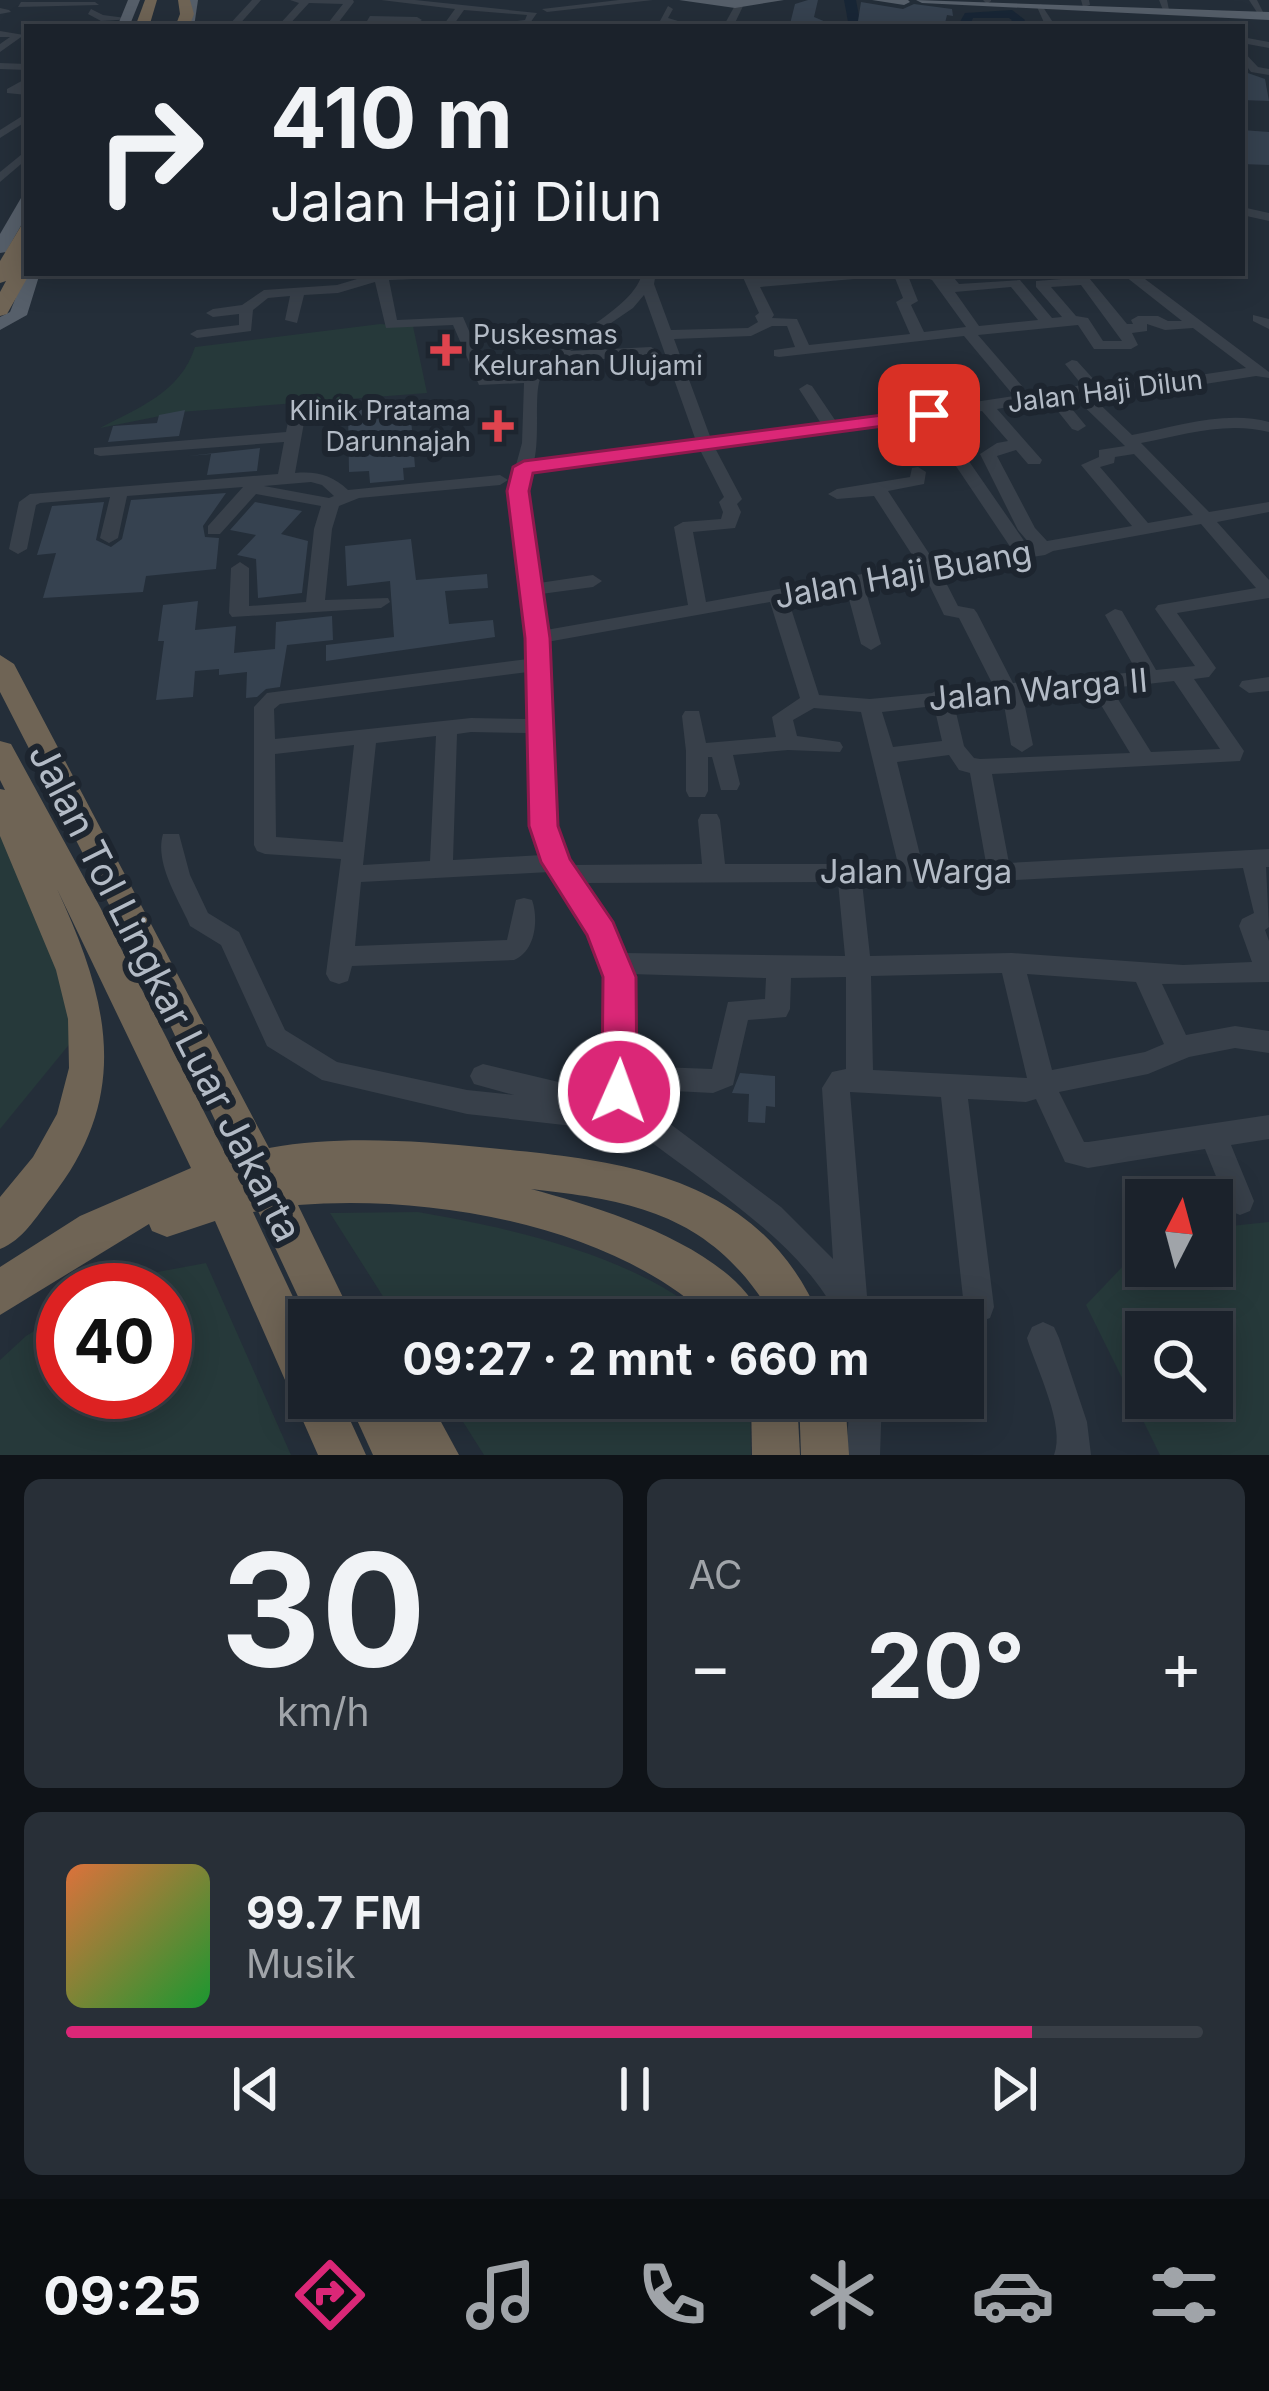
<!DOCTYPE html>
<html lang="id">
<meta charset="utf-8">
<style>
:root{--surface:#1b222b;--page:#282f37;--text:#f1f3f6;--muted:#a0a4a9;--line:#393f47;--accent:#db2777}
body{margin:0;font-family:Inter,sans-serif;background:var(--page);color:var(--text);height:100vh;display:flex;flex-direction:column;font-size:45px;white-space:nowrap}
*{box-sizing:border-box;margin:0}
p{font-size:39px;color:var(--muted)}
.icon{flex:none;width:66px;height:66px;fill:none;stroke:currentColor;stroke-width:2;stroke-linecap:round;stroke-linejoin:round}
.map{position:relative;height:1455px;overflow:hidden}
.sheet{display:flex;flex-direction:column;gap:24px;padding:24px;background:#0f1318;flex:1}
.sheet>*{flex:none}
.banner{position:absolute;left:24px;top:24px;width:1221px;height:252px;border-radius:0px;box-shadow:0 6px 30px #0003,0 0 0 3px var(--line);background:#1b222b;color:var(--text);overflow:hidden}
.needle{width:78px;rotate:6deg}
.fabs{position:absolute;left:1125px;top:1179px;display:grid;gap:24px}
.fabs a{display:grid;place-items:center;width:108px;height:108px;border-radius:0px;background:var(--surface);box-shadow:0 6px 30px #0003,0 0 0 3px var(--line);font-size:60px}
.speed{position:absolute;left:36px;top:1263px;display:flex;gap:24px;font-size:60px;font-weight:700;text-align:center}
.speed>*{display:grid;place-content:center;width:156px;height:156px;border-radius:50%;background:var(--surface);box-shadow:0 6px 30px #0003,0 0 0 3px var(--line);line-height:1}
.speed .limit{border:18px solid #d22;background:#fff;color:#111}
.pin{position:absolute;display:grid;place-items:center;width:102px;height:102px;color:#fff;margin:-51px;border-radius:24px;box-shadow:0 6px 18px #0006}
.me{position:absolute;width:132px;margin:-66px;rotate:2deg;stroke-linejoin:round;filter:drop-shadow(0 0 9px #0008)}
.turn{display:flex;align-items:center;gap:42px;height:252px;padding:0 48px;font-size:54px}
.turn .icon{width:156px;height:156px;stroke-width:2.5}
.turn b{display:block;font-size:84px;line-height:102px}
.big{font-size:90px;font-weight:700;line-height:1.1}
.sheet .tile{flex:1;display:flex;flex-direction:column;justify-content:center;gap:18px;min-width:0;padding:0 42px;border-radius:18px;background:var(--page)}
.sheet .dial{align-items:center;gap:0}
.dial b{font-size:156px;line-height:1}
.song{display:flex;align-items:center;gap:36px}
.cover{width:144px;height:144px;border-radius:18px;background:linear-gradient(135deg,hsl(20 70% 55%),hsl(130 70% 35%))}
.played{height:12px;border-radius:6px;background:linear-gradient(90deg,var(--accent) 85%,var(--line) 85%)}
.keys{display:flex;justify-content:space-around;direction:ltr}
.heat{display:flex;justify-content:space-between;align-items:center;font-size:66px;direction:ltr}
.sheet .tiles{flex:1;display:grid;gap:24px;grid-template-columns:1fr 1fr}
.tile:last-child{grid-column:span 2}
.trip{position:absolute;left:288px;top:1299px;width:696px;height:120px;border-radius:0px;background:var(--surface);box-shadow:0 6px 30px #0003,0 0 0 3px var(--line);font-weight:700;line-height:120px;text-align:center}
.tab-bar{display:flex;height:192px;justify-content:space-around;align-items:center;background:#0b0e11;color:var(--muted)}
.tab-bar .icon{width:84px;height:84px}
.tab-bar .active{color:var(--accent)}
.tab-bar b{font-size:54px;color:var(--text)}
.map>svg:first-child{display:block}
.green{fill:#26393a;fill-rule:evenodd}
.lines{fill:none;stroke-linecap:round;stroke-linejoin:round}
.river{fill:#182636;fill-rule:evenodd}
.building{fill:#364250}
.minor{fill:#38404a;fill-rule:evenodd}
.major{fill:#565f6a;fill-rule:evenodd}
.highway{fill:#6f6455;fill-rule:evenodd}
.route{fill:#db2777;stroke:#8e194d;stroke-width:3}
.health-dot{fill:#e0444e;stroke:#1d252f;stroke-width:4.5}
.labels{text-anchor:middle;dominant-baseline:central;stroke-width:12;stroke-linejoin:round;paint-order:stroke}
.far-poi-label{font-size:27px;fill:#b3bbc6;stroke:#1d252f;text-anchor:start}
.far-street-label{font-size:27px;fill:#b3bbc6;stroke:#1d252f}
.street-label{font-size:33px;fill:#b3bbc6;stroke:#1d252f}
.near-street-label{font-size:39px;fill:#b3bbc6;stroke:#1d252f}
</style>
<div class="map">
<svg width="1269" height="1455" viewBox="0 0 1269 1455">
<rect width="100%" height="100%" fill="#242e39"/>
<!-- green -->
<g class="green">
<path d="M 380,324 L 413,326 L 427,393 L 180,412 L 100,428 C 138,408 181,392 195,347 Z"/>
<polygon points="0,814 81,1030 0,1129"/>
<path d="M 418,1212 C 511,1228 637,1256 709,1320 L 398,1320 L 330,1213 Z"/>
<path d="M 1269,1222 L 1269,1455 L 1160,1455 L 1086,1305 L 1146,1242 L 1146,1266 L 1212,1266 L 1212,1228 ZM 1146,1332 L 1212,1332 L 1212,1398 L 1146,1398 Z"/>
<polygon points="206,1263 291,1455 0,1455 0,1360 26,1336 63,1313 63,1392 165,1392 165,1290 100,1290 136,1276"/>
<polygon points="448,1398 750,1398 751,1455 484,1455"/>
</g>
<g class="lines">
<!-- river -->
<g class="river">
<polygon points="844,0 856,0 861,27 849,27"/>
<polygon points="1012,10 1025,20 1019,27 1006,27 1012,20 1009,18 973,18 969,27 957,27 965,13"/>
</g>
</g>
<!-- building -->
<g class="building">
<polygon points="808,0 818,0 814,17 838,27 790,24 795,4"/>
<polygon points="861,2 903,9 914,4 952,9 953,16 947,15 945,23 874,27 858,21"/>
<polygon points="1242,71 1265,79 1269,101 1242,100"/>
<polygon points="1242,130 1269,132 1269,165 1242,164"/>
<polygon points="410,406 415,467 403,468 404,480 370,483 369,471 349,472 348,411"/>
<polygon points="185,410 179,436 108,442 113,426 157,423 159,415"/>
<polygon points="260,448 257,471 207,475 211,454 188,456"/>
<polygon points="226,493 203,526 205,537 219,538 216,569 146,576 143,592 43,598 56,553 37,555 52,506 104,502 96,540 111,547 122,539 131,500"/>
<polygon points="255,502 302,511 281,534 308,541 302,593 258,598 256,559 237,555 256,535 230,530"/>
<polygon points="411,539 416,580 487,574 488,588 445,591 449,624 493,620 495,637 326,661 326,645 394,637 390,581 347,586 345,546"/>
<polygon points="198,601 195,630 236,626 234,653 275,649 276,622 332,616 333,640 287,645 280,687 266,689 257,697 246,698 247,672 219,675 219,669 195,671 193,697 156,700 164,641 158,641 163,605"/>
<polygon points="740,1073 775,1076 775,1107 766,1106 765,1123 748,1122 749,1094 732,1093"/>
</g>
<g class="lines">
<!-- minor -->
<g class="minor">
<polygon points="252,0 261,0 237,27 227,27"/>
<polygon points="290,0 353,0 354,2 335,27 325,27 343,4 309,3 287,27 277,27 299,3"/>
<polygon points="381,0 415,0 537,13 528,26 509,22 525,20 527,15 464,10 452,27 442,27 455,9"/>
<polygon points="619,0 653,0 547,12 542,9"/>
<polygon points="738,0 746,0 733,27 723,27"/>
<polygon points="983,0 991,0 991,1 987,4"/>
<polygon points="1081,0 1089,0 1090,5 1083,7"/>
<polygon points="1159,0 1167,0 1169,10 1163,10"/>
<polygon points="1249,0 1257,0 1264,14 1258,14"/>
<polygon points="21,2 95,2 99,5 18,7"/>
<polygon points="1041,4 1056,27 1046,27 1037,7"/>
<polygon points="668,6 673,9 668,18 698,27 660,21"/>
<polygon points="0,8 9,10 11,12 0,14"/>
<polygon points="91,9 103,15 133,19 101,21 88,14"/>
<polygon points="370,16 417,17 422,20 417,23 367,21"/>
<polygon points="0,31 24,35 0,52 0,44 10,37 0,37"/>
<polygon points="1242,37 1269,42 1269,48 1242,43"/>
<polygon points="1242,50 1258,67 1269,69 1269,75 1251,72 1242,60"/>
<polygon points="0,63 27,64 27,70 0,69"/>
<polygon points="27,78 27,85 22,89 27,89 27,95 7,93 7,89"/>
<polygon points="27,113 27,121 0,138 0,130"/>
<polygon points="27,150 27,159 0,182 0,172"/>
<polygon points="1242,207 1269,213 1269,221 1242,215"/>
<path d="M 377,273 L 470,273 L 463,277 L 389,280 L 397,320 L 463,317 L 489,377 L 527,374 C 554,343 635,310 642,273 L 656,273 L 654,284 L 671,330 L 748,328 L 758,322 L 755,316 L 759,313 L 741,273 L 755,273 L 759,279 L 885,273 L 878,277 L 760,287 L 774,315 L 772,318 L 797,319 L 809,345 L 910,334 L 896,302 L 903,298 L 893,273 L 907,273 L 918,301 L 911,305 L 924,332 L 966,327 L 932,280 L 914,273 L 950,273 L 959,284 L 1020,280 L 1052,318 L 1062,317 L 1036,287 L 1036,281 L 1075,278 L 1071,273 L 1085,273 L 1127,324 L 1133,324 L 1131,320 L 1138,316 L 1158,316 L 1168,321 L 1182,321 L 1121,273 L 1137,273 L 1269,372 L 1269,378 L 1256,376 L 1173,389 L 1088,393 L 1132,435 C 1176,427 1225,410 1269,422 L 1269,432 C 1226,421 1183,435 1141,443 L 1209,512 L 1269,502 L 1269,512 L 1217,522 L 1269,580 L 1269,598 L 1177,613 L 1216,668 L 1209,677 L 1194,679 L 1244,751 L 1240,761 L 992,774 L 1009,863 L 1269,849 L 1269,867 L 1266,867 L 1269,927 L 1265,930 L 1269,941 L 1269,982 L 1162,984 L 1186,1035 L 1235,1026 L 1269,1031 L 1269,1053 L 1235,1048 L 1189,1057 L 1148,1074 L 1059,1092 L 1084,1142 L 1088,1142 L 1269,1115 L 1269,1139 L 1231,1145 L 1254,1201 L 1250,1211 L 1240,1215 L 1230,1211 L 1205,1149 L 1088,1168 L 1065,1162 L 1036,1099 L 1026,1102 L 968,1099 L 994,1307 L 990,1318 L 979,1322 L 968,1318 L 964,1307 L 941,1097 L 850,1092 L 869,1320 L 839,1320 C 803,1238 683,1171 615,1114 L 582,1127 L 467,1114 L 322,1080 L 267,1046 L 221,945 L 190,926 L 187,919 C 175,894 155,861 163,834 L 179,834 L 190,875 L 208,913 L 239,932 L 285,1030 L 337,1062 L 467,1090 L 514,1095 L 474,1084 L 470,1076 L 474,1068 L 483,1064 L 601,1092 L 607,1086 L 607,977 L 591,934 L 550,872 L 361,882 L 355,946 L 507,940 L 516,900 L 524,898 L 532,900 C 539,920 535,952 514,960 L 352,966 L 348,981 L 339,984 L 330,981 L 326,974 L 341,859 L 265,854 L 257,851 L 254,845 L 254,707 L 267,693 L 528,659 L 509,491 L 522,443 L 524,383 L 479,385 L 453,325 L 386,328 L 375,282 L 338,293 L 304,295 L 297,323 L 285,320 L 290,296 L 268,298 L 253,310 L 251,331 L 197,338 L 190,334 L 197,330 L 239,325 L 239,314 L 213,317 L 206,313 L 213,309 L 242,305 L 264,290 L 337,285 ZM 1081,285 L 1122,341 L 1103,341 L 1088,318 L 1076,316 L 1051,287 ZM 1011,287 L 1038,320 L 979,326 L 955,292 ZM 644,295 L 696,441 L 534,461 C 540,437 534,396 540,379 C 543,371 554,362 561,357 L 575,361 L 645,356 L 651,369 L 663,366 L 658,351 L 651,347 L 570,351 L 633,308 ZM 1147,324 L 1165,330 L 1193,328 L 1246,368 L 1173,379 L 1097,383 L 1077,361 L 1072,360 L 1065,364 L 1082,385 L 1029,394 L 978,335 L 1078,325 L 1094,349 L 1131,349 L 1138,345 L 1132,333 L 1147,331 ZM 772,326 L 787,326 L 795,347 L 774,350 L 774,356 L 779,357 L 964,336 L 1014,396 L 837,423 L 812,386 L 807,384 L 799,389 L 822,425 L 711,439 L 674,339 L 751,336 ZM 1073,396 L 1125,446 L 1099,450 L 1099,457 L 1081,465 L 1132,526 L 1047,541 L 1035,528 L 997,456 L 1016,450 L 1028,464 L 1040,464 L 1042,460 L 997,409 L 1049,400 L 1072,429 L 1078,431 L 1086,426 L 1063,398 ZM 982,411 L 1008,441 L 997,443 L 980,454 L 1018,530 L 1030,544 L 1027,545 L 939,418 ZM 925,420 L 1011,548 L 934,561 L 888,491 L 924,484 L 926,472 L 918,467 L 912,468 L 910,477 L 837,489 L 828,494 L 837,499 L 874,496 L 918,564 L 706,602 L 693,532 L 735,528 L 741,512 L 737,504 L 742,499 L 715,448 ZM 700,450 L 724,497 L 719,502 L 723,512 L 721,519 L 683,522 L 674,527 L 688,605 L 546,630 L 541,594 L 593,587 L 602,581 L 593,575 L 539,583 L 527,491 L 531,471 ZM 1134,454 L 1193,515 L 1148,523 L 1100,467 L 1114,463 L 1115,457 ZM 1201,524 L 1256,588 L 1158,605 L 1155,609 L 1195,666 L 1156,670 L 1122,611 L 1115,609 L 1105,615 L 1137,672 L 1013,683 L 977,613 L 974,609 L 958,606 L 940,571 L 1045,555 L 1053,551 ZM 924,574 L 944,615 L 959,618 L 994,687 L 949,691 L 941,688 L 932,693 L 870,699 L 819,695 L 788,599 L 846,588 L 861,644 L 871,650 L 881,644 L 864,585 ZM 770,602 L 800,698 L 772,717 L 776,737 L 706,743 L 699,711 L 685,711 L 682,716 L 686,751 L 686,791 L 689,797 L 705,797 L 708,791 L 708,757 L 712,757 L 721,790 L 737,790 L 740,784 L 733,755 L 788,750 L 840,752 L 843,747 L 840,742 L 797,736 L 793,720 L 814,708 L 861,712 L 898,864 L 725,864 L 720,820 L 717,814 L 701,814 L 698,820 L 702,864 L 570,865 L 554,826 L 547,642 ZM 528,672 L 529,719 L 471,718 L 275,739 L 274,709 L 280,704 ZM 1174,681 L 1220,749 L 1151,752 L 1111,688 ZM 1092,690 L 1130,753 L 980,759 L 974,758 L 964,746 L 954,704 L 1003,699 L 1011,745 L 1022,752 L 1033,745 L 1023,697 ZM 934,706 L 942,741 L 893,747 L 882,712 ZM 471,732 L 529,733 L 532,826 L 542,855 L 453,860 L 457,734 ZM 436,736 L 430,861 L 363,865 L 376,743 ZM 354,745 L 343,842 L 276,837 L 275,754 ZM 949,755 L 959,770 L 970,773 L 986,863 L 922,863 L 897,762 ZM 1243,868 L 1254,913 L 1242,919 L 1239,926 L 1252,962 L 1183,965 L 1012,953 L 870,956 L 862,882 L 999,881 ZM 838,882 L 845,956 L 623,953 L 611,924 L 582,883 ZM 1002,973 L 1027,1078 L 873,1070 L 871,976 ZM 631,974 L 766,978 L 765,999 L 728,1002 L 712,1069 L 632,1066 ZM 1027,974 L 1136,982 L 1164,1044 L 1145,1052 L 1052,1070 ZM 846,977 L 846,1069 L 832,1072 L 822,1088 L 833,1259 L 781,1207 L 637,1099 L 635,1089 L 713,1093 L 733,1085 L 748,1020 L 786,1017 L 790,1009 L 791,978 Z"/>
<polygon points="1253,315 1269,319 1269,329 1253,321"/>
<path d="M 297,412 L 305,417 L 295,473 C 317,471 332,475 348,490 L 500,475 L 508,480 L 500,485 L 359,498 L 339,506 L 332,529 L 325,600 L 388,598 L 390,602 L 381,608 L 232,617 L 229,613 L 231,568 L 240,562 L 249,568 L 249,606 L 306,602 L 314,529 L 321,506 L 256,494 L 220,534 L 208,534 L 208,526 L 243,487 L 127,496 L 118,538 L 109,543 L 100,538 L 110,497 L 40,503 L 36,505 L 27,549 L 18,554 L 9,549 L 19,502 L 30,494 L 278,474 L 284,442 L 100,456 L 94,454 L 94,448 L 286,432 L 289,417 ZM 311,482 L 322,485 L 334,496 L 329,498 L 264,486 Z"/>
<polygon points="1269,677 1269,691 1249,693 1239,686 1242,681"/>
<path d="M 1043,1322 L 1054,1327 L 1059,1338 L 1087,1422 L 1091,1455 L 1054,1455 C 1066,1426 1036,1368 1027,1338 L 1032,1327 Z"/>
<polygon points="850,1398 882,1398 880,1455 846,1455"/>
</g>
<!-- major -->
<g class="major">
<polygon points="128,0 140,0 129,27 117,27"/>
<polygon points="186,0 198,0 194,27 182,27"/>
<polygon points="679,0 784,0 735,8"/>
<polygon points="872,0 908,0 910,2 904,5"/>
<polygon points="916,0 1269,12 1269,20 922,3"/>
<polygon points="27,196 27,215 6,252 0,253 0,234 21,198"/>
<polygon points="27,269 27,273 40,273 27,315 0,330 0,317 10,312"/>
</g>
<!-- highway -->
<g class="highway">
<polygon points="145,0 157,0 149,27 135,27"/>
<polygon points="178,0 190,0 194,14 189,27 175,27 180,14"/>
<polygon points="27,225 27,246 21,257 27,255 30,273 7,314 0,316 0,292 6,281 0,283 0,261 21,226"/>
<path d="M 0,655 L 14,664 L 269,1148 C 342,1135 417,1141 490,1148 C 627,1161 761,1176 821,1320 L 775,1320 C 716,1218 641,1201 531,1189 C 601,1208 733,1247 763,1320 L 712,1320 C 613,1225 430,1194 298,1205 L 354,1320 L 309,1320 L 258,1211 L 253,1212 L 309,1331 L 309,1398 L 340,1398 L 366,1455 L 318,1455 L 215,1221 L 167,1237 L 152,1231 L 149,1224 L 0,1315 L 0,1267 L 80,1216 L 191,1168 L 57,889 C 108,999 133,1094 51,1198 C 36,1217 23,1240 0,1249 L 0,1197 L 33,1157 L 57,1114 L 69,1068 L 68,1019 L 56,970 L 0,836 L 0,789 L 5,790 L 0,780 L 0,741 L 11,744 L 100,907 L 227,1157 L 232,1156 L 159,1002 L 0,692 Z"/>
<polygon points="347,1398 428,1398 459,1455 373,1455"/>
<polygon points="751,1398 797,1398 800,1455 752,1455"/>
<polygon points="799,1398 845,1398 849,1455 801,1455"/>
</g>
</g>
<!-- route -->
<polygon class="route" points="929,409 936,411 936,419 533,473 529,491 550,638 558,826 570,859 613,922 636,977 637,1092 632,1103 619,1108 607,1103 602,1092 603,977 587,935 541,862 529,826 525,638 507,491 513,467 524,461"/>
<!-- markers -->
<g class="health-dot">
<path d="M440 332h12v12h12v12h-12v12h-12v-12h-12v-12h12z"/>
<path d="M492 408h12v12h12v12h-12v12h-12v-12h-12v-12h12z"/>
</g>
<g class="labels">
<!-- far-poi labels -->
<g class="far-poi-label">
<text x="473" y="334">Puskesmas<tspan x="473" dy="31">Kelurahan Ulujami</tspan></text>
<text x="471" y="410" text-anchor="end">Klinik Pratama<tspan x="471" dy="31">Darunnajah</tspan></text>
</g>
<!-- far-street labels -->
<g class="far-street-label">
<text transform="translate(1105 391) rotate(-7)">Jalan Haji Dilun</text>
</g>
<!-- street labels -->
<g class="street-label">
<text transform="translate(903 574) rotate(-10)">Jalan Haji Buang</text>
<text transform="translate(1038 689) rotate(-5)">Jalan Warga II</text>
<text x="916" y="871">Jalan Warga</text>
</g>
<!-- near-street labels -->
<g class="near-street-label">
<text transform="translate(166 992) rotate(63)">Jalan Tol Lingkar Luar Jakarta</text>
</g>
</g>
</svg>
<div class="fabs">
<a><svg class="needle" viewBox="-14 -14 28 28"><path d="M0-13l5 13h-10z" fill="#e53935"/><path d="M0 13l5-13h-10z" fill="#a0a4a9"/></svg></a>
<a><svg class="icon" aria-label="search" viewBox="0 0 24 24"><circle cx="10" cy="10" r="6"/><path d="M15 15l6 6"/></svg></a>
</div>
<div class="speed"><div class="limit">40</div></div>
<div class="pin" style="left:929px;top:415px;background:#d93025"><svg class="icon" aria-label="arrive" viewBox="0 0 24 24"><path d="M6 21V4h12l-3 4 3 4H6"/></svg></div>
<svg class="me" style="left:619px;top:1092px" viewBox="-20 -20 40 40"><circle r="17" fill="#db2777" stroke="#fff" stroke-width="3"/><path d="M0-11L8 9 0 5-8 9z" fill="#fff"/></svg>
<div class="trip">09:27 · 2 mnt · 660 m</div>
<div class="banner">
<div class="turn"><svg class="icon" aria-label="right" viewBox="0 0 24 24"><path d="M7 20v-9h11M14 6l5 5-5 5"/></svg><div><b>410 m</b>Jalan Haji Dilun</div></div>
</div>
</div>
<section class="sheet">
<div class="tiles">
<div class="tile dial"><b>30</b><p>km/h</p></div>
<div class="tile"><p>AC</p>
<div class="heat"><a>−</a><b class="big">20°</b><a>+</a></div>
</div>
<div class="tile">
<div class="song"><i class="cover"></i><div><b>99.7 FM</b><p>Musik</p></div></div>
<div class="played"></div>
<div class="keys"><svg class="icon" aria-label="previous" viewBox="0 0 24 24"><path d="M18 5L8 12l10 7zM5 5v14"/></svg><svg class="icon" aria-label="pause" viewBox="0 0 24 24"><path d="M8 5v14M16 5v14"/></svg><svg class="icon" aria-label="next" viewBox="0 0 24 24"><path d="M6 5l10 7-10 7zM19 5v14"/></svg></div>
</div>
</div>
</section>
<nav class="tab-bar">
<b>09:25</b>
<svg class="icon active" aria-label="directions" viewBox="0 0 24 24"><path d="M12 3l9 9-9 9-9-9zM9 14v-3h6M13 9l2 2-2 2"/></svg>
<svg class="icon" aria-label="music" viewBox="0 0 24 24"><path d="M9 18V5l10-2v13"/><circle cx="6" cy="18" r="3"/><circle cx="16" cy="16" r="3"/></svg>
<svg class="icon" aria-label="phone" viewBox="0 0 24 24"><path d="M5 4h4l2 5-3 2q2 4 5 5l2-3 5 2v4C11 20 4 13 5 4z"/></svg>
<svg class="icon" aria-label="climate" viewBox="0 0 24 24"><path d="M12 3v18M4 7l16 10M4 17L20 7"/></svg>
<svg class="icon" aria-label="car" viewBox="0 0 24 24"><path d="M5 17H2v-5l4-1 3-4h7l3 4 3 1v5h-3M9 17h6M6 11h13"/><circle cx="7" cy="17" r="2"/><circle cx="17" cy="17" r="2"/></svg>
<svg class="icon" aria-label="filters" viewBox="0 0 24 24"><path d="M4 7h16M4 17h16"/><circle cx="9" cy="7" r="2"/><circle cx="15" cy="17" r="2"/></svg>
</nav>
